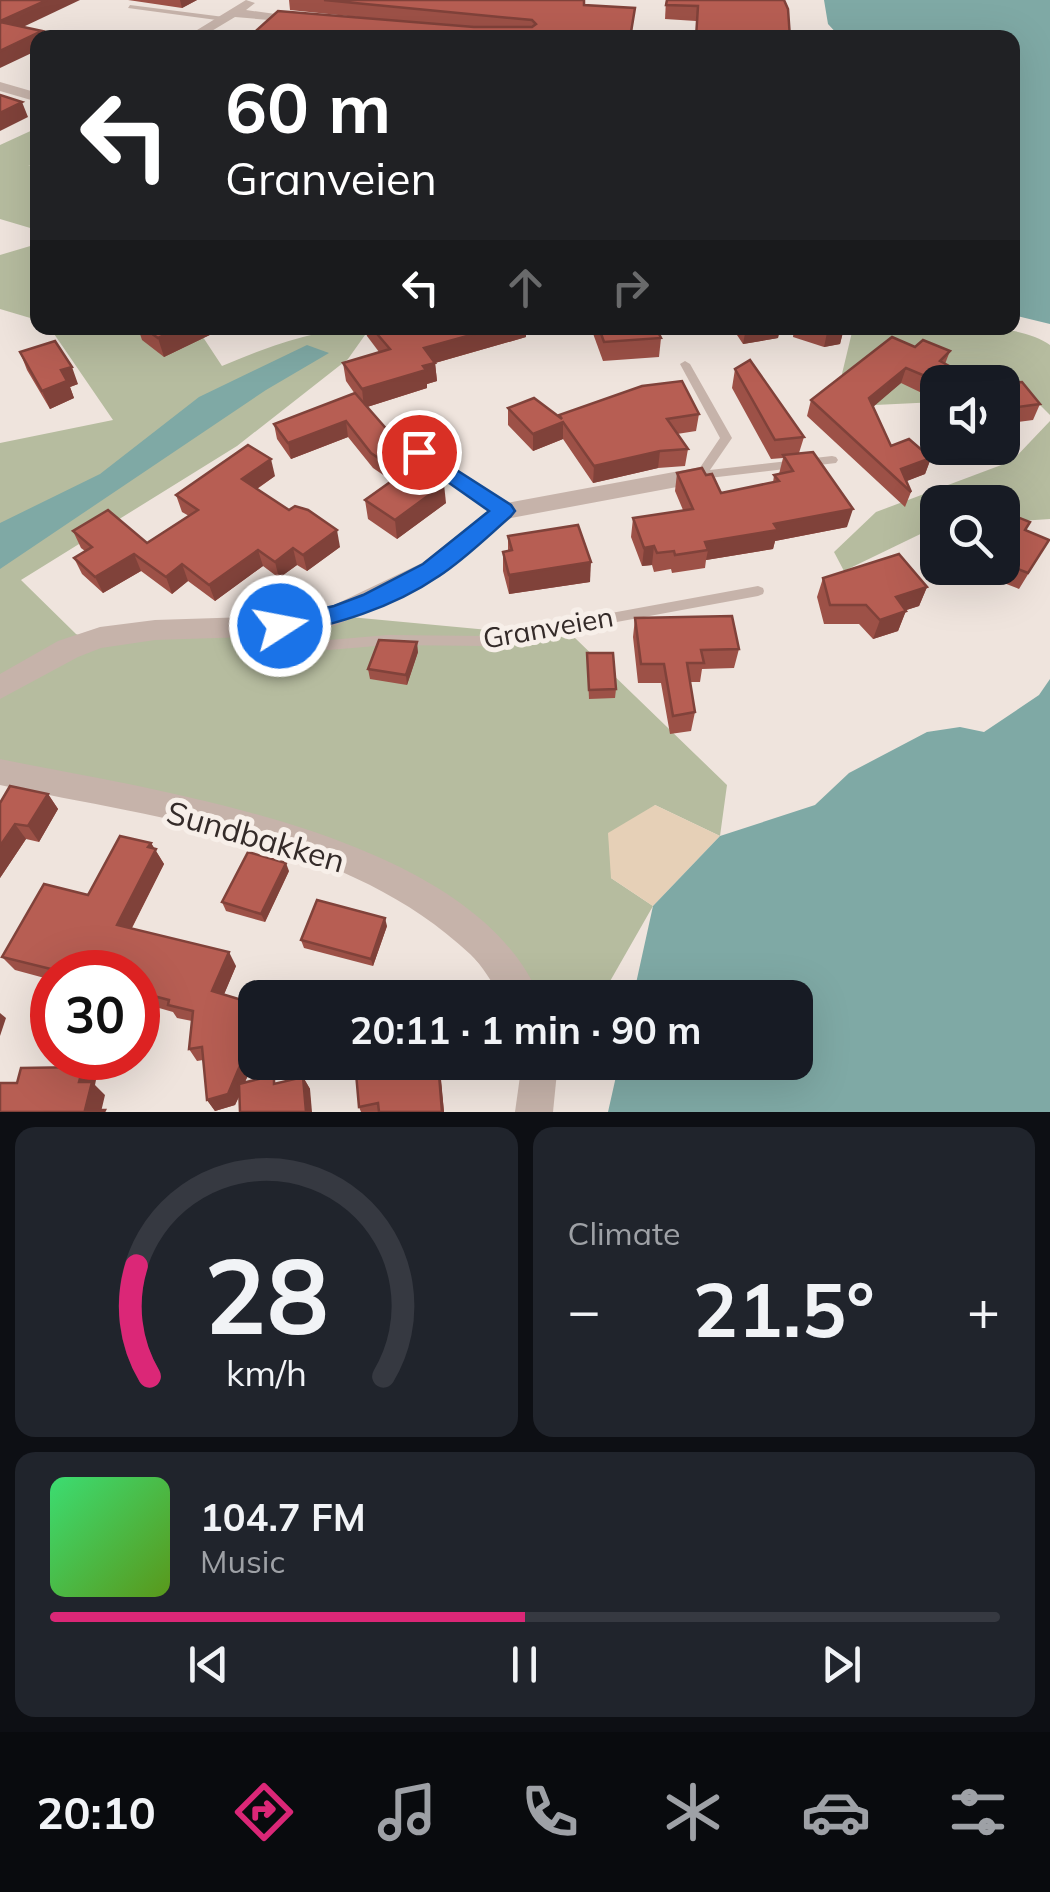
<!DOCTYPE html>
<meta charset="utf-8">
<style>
:root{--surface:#171b24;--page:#20242c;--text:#f1f3f6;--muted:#9ea1a6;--line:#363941;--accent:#db2777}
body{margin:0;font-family:Mulish,sans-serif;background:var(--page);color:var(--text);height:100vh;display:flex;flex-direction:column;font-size:38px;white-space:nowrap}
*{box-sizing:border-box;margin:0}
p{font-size:32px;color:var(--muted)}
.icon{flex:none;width:55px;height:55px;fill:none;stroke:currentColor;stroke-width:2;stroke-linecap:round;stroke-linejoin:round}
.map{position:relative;height:1112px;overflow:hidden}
.side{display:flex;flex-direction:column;gap:15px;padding:15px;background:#0d0f14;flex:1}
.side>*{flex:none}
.banner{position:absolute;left:30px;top:30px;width:990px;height:305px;border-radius:20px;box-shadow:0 10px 40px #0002;background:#202124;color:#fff;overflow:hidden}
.tools{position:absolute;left:920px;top:365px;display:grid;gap:20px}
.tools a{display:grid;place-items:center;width:100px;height:100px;border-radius:20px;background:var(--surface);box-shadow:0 10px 40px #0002;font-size:50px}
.speed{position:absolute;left:30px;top:950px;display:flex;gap:20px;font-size:50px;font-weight:700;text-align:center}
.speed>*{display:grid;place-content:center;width:130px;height:130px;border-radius:50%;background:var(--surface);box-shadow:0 10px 40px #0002;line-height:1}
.speed .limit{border:15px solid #d22;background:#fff;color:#111}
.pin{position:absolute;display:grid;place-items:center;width:85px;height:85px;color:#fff;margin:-42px;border:5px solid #fff;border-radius:50%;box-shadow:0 2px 10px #0007}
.me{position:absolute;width:110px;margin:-55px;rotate:79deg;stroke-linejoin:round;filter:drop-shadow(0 0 8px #0008)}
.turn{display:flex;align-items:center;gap:35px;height:210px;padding:0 30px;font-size:45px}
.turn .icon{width:130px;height:130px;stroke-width:2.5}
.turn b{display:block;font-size:70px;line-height:85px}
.lanes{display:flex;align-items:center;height:95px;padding:0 30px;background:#0003;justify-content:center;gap:50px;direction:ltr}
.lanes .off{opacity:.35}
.big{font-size:75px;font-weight:700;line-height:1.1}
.side .tile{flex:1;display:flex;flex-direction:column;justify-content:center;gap:15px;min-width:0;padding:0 35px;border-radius:20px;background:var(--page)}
.side .dial{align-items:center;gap:0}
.dial svg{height:260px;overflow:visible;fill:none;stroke:var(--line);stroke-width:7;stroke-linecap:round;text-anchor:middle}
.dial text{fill:var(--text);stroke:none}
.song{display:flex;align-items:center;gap:30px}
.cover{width:120px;height:120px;border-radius:15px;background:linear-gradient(135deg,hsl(140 70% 55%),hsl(90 70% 35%))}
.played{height:10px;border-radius:5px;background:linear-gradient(90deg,var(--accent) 50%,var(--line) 50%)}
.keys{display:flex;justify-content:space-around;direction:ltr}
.heat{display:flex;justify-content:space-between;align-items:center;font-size:55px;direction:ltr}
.side .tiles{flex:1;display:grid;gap:15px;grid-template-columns:1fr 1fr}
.tile:last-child{grid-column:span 2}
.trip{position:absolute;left:238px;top:980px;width:575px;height:100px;border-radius:20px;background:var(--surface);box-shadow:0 10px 40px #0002;font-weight:700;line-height:100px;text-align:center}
.tabs{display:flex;height:160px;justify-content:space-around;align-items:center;background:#090b0e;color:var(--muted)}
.tabs .icon{width:70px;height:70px}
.tabs .on{color:var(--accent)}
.tabs b{font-size:45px;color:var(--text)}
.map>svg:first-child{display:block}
.green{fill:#b6bc9f}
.sand{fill:#e6d0b7}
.water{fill:#7fa9a5}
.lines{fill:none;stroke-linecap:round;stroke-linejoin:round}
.service{fill:#c6b3aa;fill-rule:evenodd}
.minor{fill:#c6b3aa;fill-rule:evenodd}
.wall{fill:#9d5147}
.shaded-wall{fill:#80423a}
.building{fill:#b75e53;stroke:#80423a;stroke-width:2.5}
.route{fill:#1a73e8;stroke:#114b97;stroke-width:2.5}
.labels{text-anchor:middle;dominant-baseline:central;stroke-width:10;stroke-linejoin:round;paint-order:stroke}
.street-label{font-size:28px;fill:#342b29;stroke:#f7efe9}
.near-street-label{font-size:32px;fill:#342b29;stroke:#f7efe9}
</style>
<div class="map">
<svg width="1050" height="1112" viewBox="0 0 1050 1112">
<rect width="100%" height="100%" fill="#efe4dd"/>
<!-- green -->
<g class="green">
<polygon points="37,128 37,165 28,165 37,167 37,230 0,219 0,145"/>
<polygon points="37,244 38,244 37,320 0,309 0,255"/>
<path d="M 50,328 L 197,328 L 222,366 C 270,346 316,328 370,328 L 348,359 L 237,446 L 21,580 L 76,634 L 85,638 L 318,614 L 575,638 L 727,785 L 720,836 L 655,805 L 611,878 L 653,906 L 601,997 L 510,998 L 415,891 L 241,835 L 0,776 L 0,443 L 113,420 Z"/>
<path d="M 853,328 C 904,328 1010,316 1050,345 L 1050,415 L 1033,398 L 1003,399 L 1002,382 L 938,382 L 937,402 L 834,407 Z"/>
<polygon points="1050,421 1050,519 1003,522 1002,502 938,502 937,526 844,571 834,552 876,512 1012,461"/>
</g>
<!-- sand -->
<polygon class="sand" points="655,805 720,836 653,906 611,878 608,833"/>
<!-- water -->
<g class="water">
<polygon points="824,0 1050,0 1050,324 1013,315 1012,38 840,37 828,24"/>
<polygon points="307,345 329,353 266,390 0,569 0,523 100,474 199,397"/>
<polygon points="1050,679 1050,1112 608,1112 619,1063 795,1062 795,998 633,997 653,906 720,836 815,805 849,773 927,732 960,727 984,732 1039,695"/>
</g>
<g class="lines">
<!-- service -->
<g class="service">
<polygon points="130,5 224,17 227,19 224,21 128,8"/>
<polygon points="652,31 657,32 656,38 650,38"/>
<polygon points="685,361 690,364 732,438 710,470 832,456 836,457 838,460 836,463 701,479 697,478 695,475 720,438 680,364"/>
<polygon points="419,449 508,508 510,511 508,514 500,514 415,456 413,453"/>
<polygon points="758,586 763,588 764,591 763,594 758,596 486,646 388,645 329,650 296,642 275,630 273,626 275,622 280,621 305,634 329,640 388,635 486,636"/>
</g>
<!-- minor -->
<g class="minor">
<polygon points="246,0 255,3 246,10 311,19 305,23 235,17 200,38 184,38"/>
<polygon points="0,82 38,93 38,102 0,91"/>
<polygon points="701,467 709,469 713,475 709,481 511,518 440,577 337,625 280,636 155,640 101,648 78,657 0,699 0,674 58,641 100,627 155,620 280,616 332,606 422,563 496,505"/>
<path d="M 0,759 C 155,791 472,832 540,998 L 502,998 C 492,983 483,966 470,954 C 347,838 158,819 0,785 Z"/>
<polygon points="522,1062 558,1062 553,1112 515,1112"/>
</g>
</g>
<!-- wall -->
<g class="wall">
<polygon points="128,0 197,0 182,8"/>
<polygon points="289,0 584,0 584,5 635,8 631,38 248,38 396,21 290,10"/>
<polygon points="666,0 784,0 696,21 665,19"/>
<polygon points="138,328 217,328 218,331 164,357 142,340"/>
<polygon points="365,328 404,328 406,330 526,328 526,337 435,363 437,381 427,384 427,388 367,407 427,473 446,503 397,539 368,519 365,500 392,481 373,468 348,437 291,459 277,439 274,424 355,394 346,381 343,363 379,352 367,336"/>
<polygon points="591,328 656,328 661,338 659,357 603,361"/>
<polygon points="700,328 780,328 778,338 743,344 733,329 699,335"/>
<polygon points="794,328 844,328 840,344 824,347 793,337"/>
<polygon points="950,351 945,364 977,381 999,382 938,382 938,413 924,394 901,383 873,406 891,446 931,458 925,474 906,481 911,492 905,507 807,416 811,400"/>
<polygon points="20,352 78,384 70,387 74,398 50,409 27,370"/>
<polygon points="735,369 804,437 799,453 847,527 775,541 773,549 706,560 705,568 672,573 671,569 654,572 652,565 642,566 631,537 633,518 683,510 675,491 677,473 721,493 773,483 774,475 779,474 783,458 771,459 732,388"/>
<polygon points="1002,384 1040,404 1033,420 1002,424"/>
<polygon points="508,408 559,417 699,414 696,431 677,434 688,449 685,466 658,468 593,483 563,439 533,451 508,425"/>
<polygon points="275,476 257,489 340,547 307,571 297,565 279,578 263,566 215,601 188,581 172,594 141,571 103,593 82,574 74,558 85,551 81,548 73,531 147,543 189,516 182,512 176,495"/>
<polygon points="1002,511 1025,530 1049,540 1019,589 991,578 994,568 1002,568"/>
<polygon points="508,536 590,582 509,594 503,571 503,552 508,551"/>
<polygon points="823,578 927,587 919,606 906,610 898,631 873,639 859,624 824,624 817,597"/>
<polygon points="635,618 739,649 734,668 702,669 700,682 690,682 695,712 691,731 670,734 661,683 638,683 633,637"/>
<polygon points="418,652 407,685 370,679 368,669"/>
<polygon points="587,653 616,689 615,698 589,699"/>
<polygon points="10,786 48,794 58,809 39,842 26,839 0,878"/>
<polygon points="151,843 164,864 132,928 236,966 224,994 255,1004 255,1059 245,1082 278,1083 303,1077 310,1089 240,1095 235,1105 215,1111 207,1100 203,1060 197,1061 189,1049 192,1021 177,1018 173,1012 138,1002 138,972 52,972 52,980 15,970 2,957 88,895"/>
<polygon points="289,871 265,922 226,911 222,902"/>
<polygon points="387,926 373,966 304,948 301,940"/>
<polygon points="374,1062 439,1062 444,1112 361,1112 359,1107 374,1068"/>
</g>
<!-- shaded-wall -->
<g class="shaded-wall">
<polygon points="47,0 80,0 4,36 0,21"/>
<polygon points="180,0 197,0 182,8"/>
<polygon points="42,31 44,38 38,38 38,50 0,68 0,51"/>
<polygon points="22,102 28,117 0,131 0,113"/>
<polygon points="180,328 217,328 218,331 164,357 158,338"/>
<polygon points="496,328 526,328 526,337 435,363 437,381 427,384 427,388 364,408 362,389 424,348"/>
<polygon points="700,328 733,328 733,329 699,335"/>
<polygon points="746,328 780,328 778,338 743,344"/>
<polygon points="828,328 844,328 840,344 824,347"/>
<polygon points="72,367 78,384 70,387 74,398 50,409 42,391 61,370"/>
<polygon points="906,368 901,383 865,414 869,398"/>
<polygon points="346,421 348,437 291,459 288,443"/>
<polygon points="563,422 563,439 533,451 533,434"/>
<polygon points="660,451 658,468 593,483 594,466"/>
<polygon points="931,458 925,474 902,483 901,469"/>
<polygon points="271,459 275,476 246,496 242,479"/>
<polygon points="426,459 427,475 404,475"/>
<polygon points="444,484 446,503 397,539 395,520"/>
<polygon points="853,509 847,527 775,541 773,549 706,560 708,550 705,542 774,524"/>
<polygon points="337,530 340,547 307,571 303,555"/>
<polygon points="654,546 652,565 642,566 644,548"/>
<polygon points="293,548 297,565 279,578 275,562"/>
<polygon points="258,550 263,566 215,601 209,585"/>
<polygon points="134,554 141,571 103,593 95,577"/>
<polygon points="591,562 590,582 509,594 509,575"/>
<polygon points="182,564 188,581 172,594 166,577"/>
<polygon points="927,587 919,606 888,616 896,597"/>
<polygon points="906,611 898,631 873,639 880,620"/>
<polygon points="417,642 418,652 407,685 406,675"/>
<polygon points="48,794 58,809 39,842 28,826"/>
<polygon points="15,824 26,839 0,878 0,846"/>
<polygon points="151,843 164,864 126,939 117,925"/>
<polygon points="286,863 289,871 265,922 261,914"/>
<polygon points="385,918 387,926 373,966 371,959"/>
<polygon points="229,952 236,966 220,1004 212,991"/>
<polygon points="0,1013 6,1018 0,1036"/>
<polygon points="255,1030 255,1059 235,1105 215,1111 207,1100"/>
<polygon points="438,1062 440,1068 444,1112 442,1112"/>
<polygon points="83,1067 96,1080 95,1085 105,1095 101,1112 85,1110 79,1082"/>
<polygon points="303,1077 310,1089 312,1112 306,1112"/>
</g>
<!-- building -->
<g class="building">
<polygon points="0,0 47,0 0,21"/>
<polygon points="324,0 584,0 584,5 635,8 630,38 248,38 278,11 474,27 532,27 536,24 532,20"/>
<polygon points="667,0 784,0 788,9 790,38 696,38 698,6 666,5"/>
<polygon points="0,22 42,31 0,51"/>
<polygon points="0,95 22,102 0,113"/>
<polygon points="144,328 180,328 158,338"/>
<polygon points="372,328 404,328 406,330 412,328 496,328 424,348 435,363 423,366 426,370 362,389 343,363 390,349"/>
<polygon points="599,328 656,328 661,338 604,342"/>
<polygon points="892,337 915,347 923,340 950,351 940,361 977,381 996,379 999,382 938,382 938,389 930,378 906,368 869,398 891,446 909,439 931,458 901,469 911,492 811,400"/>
<polygon points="55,341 72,367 61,370 67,381 42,391 20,352"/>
<polygon points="750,360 804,437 775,440 735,369"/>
<polygon points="682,381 699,414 667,419 688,449 660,451 594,466 563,422 533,434 508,408 534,398 562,419 559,415 642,386"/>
<polygon points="1022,382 1040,404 1002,409 1002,384"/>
<polygon points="355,393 397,441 426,459 402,474 371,453 346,421 288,443 274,424"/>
<polygon points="248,445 271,459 242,479 289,510 295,506 308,510 337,530 303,555 293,548 275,562 258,550 209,585 182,564 166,577 134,554 95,577 74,558 92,547 73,531 108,510 147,543 198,510 176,495"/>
<polygon points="813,452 853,509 774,524 778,530 705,542 708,550 675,555 674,551 657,553 654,546 644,548 633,518 693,509 677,473 702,468 706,475 712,474 721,493 779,481 774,475 793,471 783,455"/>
<polygon points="414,465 444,484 395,520 365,500"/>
<polygon points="959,493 982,502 953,502"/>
<polygon points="1002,511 1030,522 1025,530 1049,540 1028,573 1002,563 1002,550 1005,541 1002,540"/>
<polygon points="578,525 591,562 509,575 503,552 512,550 508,536"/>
<polygon points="899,554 927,587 896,597 906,611 880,620 866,605 830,605 823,578"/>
<polygon points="732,616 739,649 701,650 704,663 687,663 695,712 673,716 664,664 641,664 635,618"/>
<polygon points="379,640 417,642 406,675 368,669"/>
<polygon points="587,653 613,653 616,689 589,690"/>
<polygon points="10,786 48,794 28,826 15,824 0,846 0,803"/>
<polygon points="120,836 151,843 148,847 156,849 117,925 229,952 212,991 255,1004 255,1030 228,1094 207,1100 202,1047 189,1049 193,1011 168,1005 169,1000 138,992 138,972 63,972 2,957 44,884 88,895"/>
<polygon points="248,852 286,863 261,914 222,902"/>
<polygon points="317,900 385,918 371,959 301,940"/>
<polygon points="374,1062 438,1062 442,1112 379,1112 378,1103 359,1107 356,1073 374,1068"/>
<polygon points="83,1067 79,1082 92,1082 85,1110 105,1110 104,1112 0,1112 0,1083 17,1083 21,1068"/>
<polygon points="274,1075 274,1084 303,1077 306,1112 240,1112 239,1084"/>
</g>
<!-- route -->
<path class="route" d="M 419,446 L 511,505 L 515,511 L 511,516 C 488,536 465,559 439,576 C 391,609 336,624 280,636 L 271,633 L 268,626 L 271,620 L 334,606 L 363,595 L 423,564 L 489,511 L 412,457 L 409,452 Z"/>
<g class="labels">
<!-- street labels -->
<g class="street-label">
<text transform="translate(548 627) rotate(-10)">Granveien</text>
</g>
<!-- near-street labels -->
<g class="near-street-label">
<text transform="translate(256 836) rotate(16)">Sundbakken</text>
</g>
</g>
</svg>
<div class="tools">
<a><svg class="icon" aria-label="sound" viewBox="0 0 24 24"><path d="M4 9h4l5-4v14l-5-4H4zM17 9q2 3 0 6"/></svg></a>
<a><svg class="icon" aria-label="search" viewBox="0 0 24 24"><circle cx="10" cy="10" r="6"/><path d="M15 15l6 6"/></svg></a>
</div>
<div class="speed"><div class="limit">30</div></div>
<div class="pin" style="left:419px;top:452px;background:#d93025"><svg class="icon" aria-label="arrive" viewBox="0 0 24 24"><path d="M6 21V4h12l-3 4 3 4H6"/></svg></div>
<svg class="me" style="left:280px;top:626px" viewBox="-20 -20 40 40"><circle r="17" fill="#1a73e8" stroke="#fff" stroke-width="3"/><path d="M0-11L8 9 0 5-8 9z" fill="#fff"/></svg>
<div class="trip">20:11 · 1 min · 90 m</div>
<div class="banner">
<div class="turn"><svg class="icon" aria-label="left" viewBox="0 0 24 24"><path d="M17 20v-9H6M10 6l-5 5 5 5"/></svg><div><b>60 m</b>Granveien</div></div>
<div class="lanes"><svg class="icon" aria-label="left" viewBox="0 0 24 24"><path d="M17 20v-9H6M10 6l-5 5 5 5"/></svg><svg class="icon off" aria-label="ahead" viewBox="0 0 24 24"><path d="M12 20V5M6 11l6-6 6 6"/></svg><svg class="icon off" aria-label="right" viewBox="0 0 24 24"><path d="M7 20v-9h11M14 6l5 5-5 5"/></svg></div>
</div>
</div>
<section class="side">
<div class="tiles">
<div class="tile dial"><svg viewBox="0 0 100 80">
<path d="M14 69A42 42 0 1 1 86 69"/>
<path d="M14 69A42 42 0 0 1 10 35" stroke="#db2777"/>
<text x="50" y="56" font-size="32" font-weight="700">28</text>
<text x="50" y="72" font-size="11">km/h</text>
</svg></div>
<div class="tile"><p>Climate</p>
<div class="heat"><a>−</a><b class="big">21.5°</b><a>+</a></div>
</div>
<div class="tile">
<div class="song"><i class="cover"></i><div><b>104.7 FM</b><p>Music</p></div></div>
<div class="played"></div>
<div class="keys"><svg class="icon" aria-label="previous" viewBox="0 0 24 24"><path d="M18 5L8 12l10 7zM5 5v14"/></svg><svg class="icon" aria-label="pause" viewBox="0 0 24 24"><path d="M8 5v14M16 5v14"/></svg><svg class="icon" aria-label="next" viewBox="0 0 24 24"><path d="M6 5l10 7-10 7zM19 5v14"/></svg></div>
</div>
</div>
</section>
<nav class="tabs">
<b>20:10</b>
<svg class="icon on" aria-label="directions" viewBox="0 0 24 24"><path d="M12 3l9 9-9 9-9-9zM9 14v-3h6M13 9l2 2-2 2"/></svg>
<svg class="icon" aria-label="music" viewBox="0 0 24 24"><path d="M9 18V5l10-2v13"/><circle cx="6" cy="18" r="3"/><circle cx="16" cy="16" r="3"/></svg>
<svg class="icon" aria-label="phone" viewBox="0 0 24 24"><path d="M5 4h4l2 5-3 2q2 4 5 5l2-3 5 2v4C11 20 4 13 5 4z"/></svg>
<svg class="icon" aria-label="climate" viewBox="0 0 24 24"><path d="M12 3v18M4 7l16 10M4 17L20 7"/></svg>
<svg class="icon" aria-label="car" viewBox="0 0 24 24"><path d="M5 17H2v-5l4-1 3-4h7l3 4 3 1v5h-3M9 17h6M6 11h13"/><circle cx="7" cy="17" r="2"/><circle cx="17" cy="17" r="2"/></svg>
<svg class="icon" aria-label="filters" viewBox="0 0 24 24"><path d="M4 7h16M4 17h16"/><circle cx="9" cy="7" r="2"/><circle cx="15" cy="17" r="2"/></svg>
</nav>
